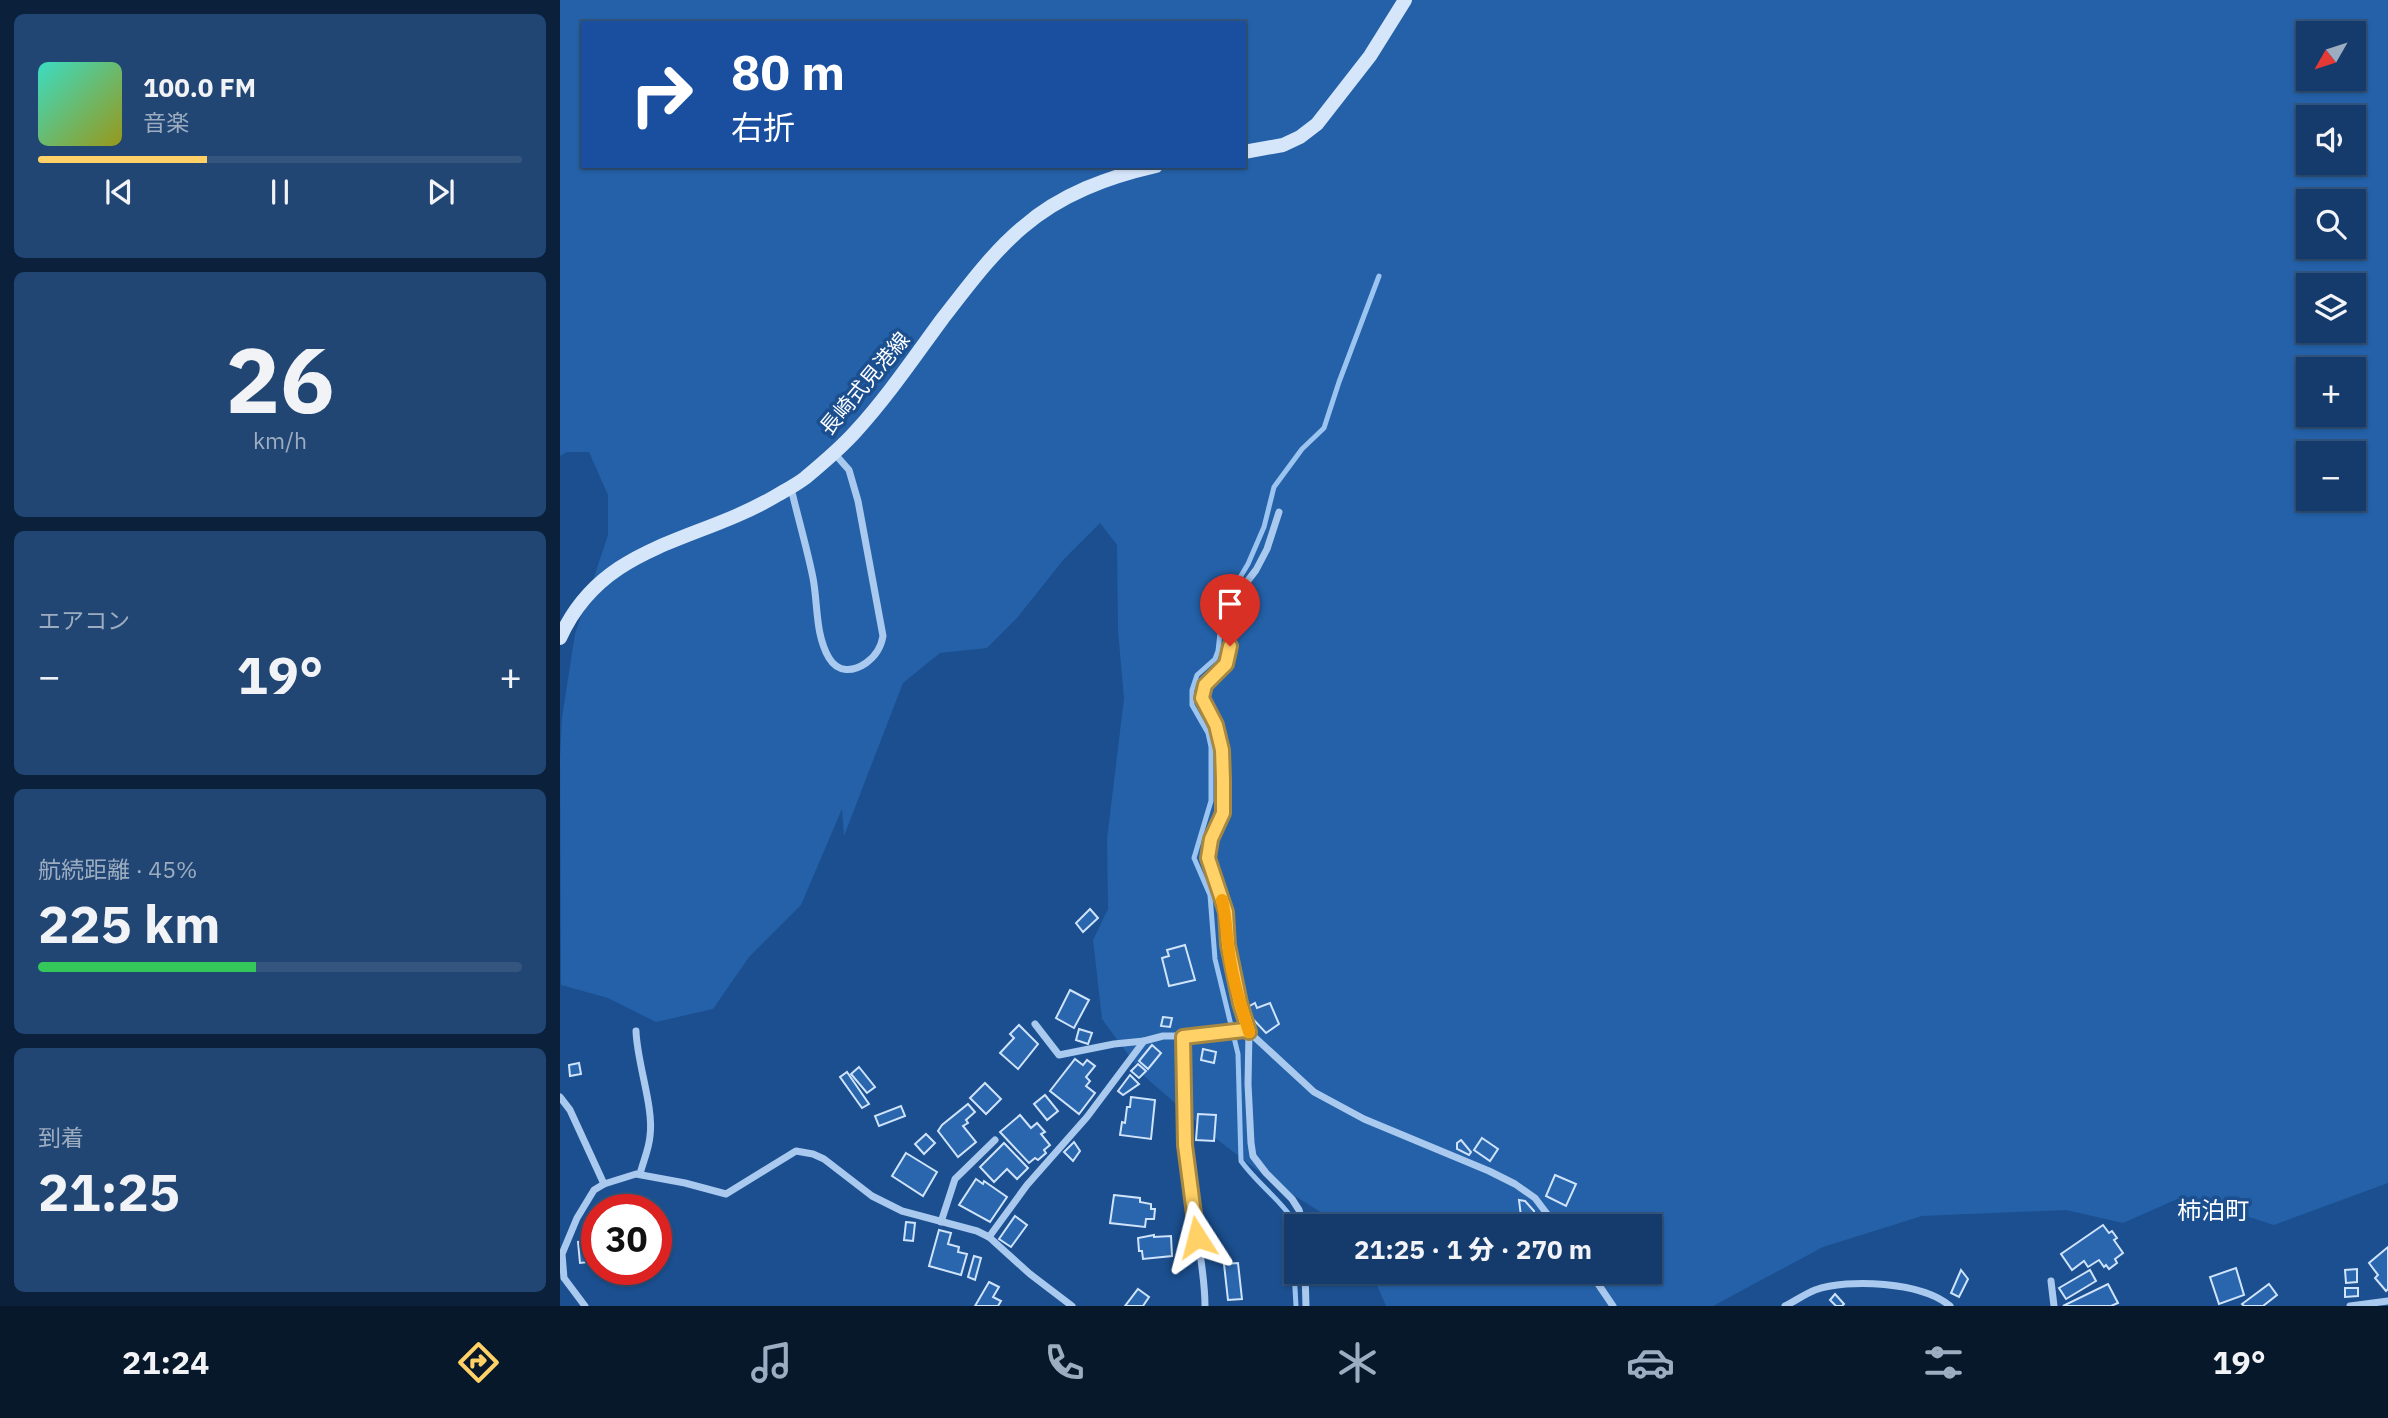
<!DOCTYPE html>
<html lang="ja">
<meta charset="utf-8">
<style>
:root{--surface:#143b6b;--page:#214673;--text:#f1f3f6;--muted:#9dadc1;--line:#33557e;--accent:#ffd166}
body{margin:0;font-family:"IBM Plex Sans","Noto Sans JP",sans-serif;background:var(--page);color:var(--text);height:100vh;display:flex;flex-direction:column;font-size:26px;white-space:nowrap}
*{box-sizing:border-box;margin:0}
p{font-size:23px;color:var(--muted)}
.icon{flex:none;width:38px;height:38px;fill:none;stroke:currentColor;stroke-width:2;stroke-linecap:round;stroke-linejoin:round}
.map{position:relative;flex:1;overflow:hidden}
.details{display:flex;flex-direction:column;gap:14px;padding:14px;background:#0b203b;width:560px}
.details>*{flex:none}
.top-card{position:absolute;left:21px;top:21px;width:665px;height:147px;border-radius:0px;box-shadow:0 2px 5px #0004,0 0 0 2px var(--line);background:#1a4fa0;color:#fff;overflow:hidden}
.needle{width:46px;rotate:231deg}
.buttons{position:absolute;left:1736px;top:21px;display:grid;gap:14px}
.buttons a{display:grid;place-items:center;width:70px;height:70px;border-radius:0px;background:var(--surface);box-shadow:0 2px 5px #0004,0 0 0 2px var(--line);font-size:35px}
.speed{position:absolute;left:21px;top:1194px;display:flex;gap:14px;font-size:35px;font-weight:700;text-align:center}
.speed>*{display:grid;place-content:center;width:91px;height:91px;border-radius:50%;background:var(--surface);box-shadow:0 2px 5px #0004,0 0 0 2px var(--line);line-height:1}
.speed .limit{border:10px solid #d22;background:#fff;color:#111}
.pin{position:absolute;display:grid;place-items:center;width:60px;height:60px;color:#fff;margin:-72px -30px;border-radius:50% 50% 50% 0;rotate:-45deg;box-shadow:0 0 7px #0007}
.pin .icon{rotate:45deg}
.me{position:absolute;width:77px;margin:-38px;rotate:351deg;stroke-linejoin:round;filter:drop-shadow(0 0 5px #0008)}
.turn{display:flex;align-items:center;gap:24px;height:147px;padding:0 35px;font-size:32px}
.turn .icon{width:91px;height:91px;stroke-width:2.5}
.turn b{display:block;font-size:49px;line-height:60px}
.big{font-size:52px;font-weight:800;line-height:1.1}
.details .widget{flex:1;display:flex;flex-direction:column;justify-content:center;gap:10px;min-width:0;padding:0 24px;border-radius:10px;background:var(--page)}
.details .dial{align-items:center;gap:0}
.dial b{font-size:91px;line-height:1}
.song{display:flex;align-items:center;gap:21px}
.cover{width:84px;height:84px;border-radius:10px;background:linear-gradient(135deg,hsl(170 70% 55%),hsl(60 70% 35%))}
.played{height:7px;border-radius:4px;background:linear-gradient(90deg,var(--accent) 35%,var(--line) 35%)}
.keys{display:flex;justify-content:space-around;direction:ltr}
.heat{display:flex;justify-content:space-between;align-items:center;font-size:38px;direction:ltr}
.charge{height:10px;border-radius:5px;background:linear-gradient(90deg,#34c759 45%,var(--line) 0)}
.trip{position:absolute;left:724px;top:1214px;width:378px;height:70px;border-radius:0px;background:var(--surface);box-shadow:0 2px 5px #0004,0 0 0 2px var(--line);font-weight:800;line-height:70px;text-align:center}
.tabs{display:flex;height:112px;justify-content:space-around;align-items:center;background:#08182b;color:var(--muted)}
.tabs .icon{width:49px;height:49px}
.tabs .selected{color:var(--accent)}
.tabs b{font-size:32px;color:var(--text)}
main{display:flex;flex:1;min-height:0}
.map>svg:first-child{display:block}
.green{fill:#2461a8;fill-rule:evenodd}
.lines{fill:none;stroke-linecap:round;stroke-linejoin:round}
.stream{stroke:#9cc4f0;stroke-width:5}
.building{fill:#2a66ad;stroke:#cfe3fa;stroke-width:2}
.minor{stroke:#a9c9ee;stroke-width:7}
.secondary{stroke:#d6e6fa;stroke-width:14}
.route-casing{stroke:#a68842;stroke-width:18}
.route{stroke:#ffd166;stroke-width:12}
.slow{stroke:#f59e0b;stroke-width:12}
.labels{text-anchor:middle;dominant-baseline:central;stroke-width:7;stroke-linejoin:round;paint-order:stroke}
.street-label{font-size:21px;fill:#fff;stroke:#1b4f8f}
.quarter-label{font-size:24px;fill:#fff;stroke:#1b4f8f}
</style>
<main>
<section class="details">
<div class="widget">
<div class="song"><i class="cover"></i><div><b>100.0 FM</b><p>音楽</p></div></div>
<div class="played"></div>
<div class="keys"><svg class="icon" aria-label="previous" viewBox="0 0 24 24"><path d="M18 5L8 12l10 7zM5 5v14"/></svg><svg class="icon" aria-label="pause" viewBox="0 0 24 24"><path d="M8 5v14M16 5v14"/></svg><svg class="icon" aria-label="next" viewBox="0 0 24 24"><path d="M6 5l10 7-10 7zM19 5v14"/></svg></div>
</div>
<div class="widget dial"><b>26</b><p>km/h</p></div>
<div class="widget"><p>エアコン</p>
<div class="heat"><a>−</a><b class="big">19°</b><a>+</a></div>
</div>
<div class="widget"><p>航続距離 · 45%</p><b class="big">225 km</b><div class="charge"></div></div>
<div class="widget"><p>到着</p><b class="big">21:25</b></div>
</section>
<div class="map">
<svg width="1828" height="1306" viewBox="0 0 1828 1306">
<rect width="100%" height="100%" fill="#1b4f8f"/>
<!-- green -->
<path class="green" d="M 0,0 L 1828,0 L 1828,1183 L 1714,1225 L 1624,1196 L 1563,1223 L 1506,1210 L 1362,1216 L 1263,1247 L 1153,1306 L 826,1306 L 811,1272 L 1090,1272 L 1090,1227 L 775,1227 L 762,1213 L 711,1181 L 654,1137 L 584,1076 L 542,1019 L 533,940 L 548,909 L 547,839 L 564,698 L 558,631 L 557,545 L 540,523 L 504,559 L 457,618 L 427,648 L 380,653 L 343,683 L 284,836 L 282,809 L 241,905 L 189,957 L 153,1009 L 96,1022 L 48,998 L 1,985 L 0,757 L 2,718 L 15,634 L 48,535 L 48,495 L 29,452 L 7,452 L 0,456 ZM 23,23 L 684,23 L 684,166 L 23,166 ZM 1748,33 L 1794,33 L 1794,79 L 1748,79 ZM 1748,117 L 1794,117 L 1794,163 L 1748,163 ZM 1748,201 L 1794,201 L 1794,247 L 1748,247 ZM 1748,285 L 1794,285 L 1794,331 L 1748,331 ZM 1748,369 L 1794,369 L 1794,415 L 1748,415 ZM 1748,453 L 1794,453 L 1794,499 L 1748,499 Z"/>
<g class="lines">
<!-- stream -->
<path class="stream" d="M 736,1306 L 731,1217 C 717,1197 696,1182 681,1161 L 678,1054 L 655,959 L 650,895 L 634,858 L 651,801 L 651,747 L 648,733 L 632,705 L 632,690 L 637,675 L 655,659 L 658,651 L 663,606 L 688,564 L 704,527 L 714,487 L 742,449 L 764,428 L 779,382 L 819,276"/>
</g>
<!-- building -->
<g class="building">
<polygon points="530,909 538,918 523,932 516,923"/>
<polygon points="625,945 635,980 609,986 602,958 609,956 607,950"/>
<polygon points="510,990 529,1000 514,1028 496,1018"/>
<polygon points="695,1003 697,1008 710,1003 719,1024 706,1033 691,1017 688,1007"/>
<polygon points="603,1017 612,1018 610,1027 601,1026"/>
<polygon points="459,1025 478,1044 458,1069 440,1053 454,1038 450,1034"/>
<polygon points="519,1029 532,1033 528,1044 516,1040"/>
<polygon points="592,1045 601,1053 588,1069 579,1061"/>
<polygon points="643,1049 656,1052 654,1063 641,1060"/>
<polygon points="515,1059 523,1065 527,1060 535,1066 526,1077 530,1081 526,1086 535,1093 519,1114 490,1091"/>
<polygon points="19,1063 21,1074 10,1076 9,1065"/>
<polygon points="578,1064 586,1071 579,1078 571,1071"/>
<polygon points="299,1067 315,1087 307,1093 291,1074"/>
<polygon points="287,1072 309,1104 302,1108 280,1077"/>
<polygon points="570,1075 579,1084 563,1095 558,1091"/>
<polygon points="425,1083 441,1099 426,1114 410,1098"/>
<polygon points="485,1095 498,1111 487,1120 474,1104"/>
<polygon points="571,1097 595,1100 591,1139 560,1135 562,1122 565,1123 567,1107 570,1107"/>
<polygon points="408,1104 415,1112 406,1120 408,1123 403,1126 416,1142 398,1157 378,1131 382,1125"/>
<polygon points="341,1106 345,1116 319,1126 315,1116"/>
<polygon points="638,1114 656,1115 654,1141 636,1140"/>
<polygon points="460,1115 471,1128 477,1123 485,1132 481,1134 490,1145 484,1150 486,1153 478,1160 475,1158 469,1163 440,1132"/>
<polygon points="366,1134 375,1143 364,1154 355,1144"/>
<polygon points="922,1138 938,1149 930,1161 914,1150"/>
<polygon points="901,1140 911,1152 909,1155 897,1149 897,1143"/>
<polygon points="514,1142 520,1151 513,1161 504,1152"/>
<polygon points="444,1143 468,1168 457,1179 447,1169 434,1182 420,1167"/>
<polygon points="346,1153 377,1172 363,1196 332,1176"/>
<polygon points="995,1175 1016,1184 1006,1206 986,1196"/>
<polygon points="416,1179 423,1184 424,1181 447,1197 430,1222 399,1205"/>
<polygon points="554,1195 580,1198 580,1202 591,1204 591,1209 595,1209 594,1219 586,1219 585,1227 550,1223"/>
<polygon points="959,1200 965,1201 974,1211 975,1217 961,1216"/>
<polygon points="455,1216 467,1225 451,1247 439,1239"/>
<polygon points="346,1222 355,1223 353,1241 344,1240"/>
<polygon points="1543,1225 1549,1233 1552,1231 1557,1238 1554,1240 1563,1253 1555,1259 1557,1263 1549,1269 1546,1265 1544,1267 1539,1260 1528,1267 1524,1261 1512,1270 1501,1254"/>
<polygon points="37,1226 37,1261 20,1263 18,1242 27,1241 25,1228"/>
<polygon points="379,1230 391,1233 388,1244 399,1247 398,1252 407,1254 401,1275 369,1266"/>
<polygon points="652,1233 654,1249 647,1250 645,1234"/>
<polygon points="594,1235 594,1237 611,1236 612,1256 583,1259 582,1251 579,1251 578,1238"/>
<polygon points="1828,1247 1828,1289 1826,1291 1815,1278 1818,1275 1809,1263"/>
<polygon points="414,1256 421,1258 415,1280 408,1277"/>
<polygon points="678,1263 682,1299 668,1300 664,1264"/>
<polygon points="1676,1268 1684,1295 1659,1304 1650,1277"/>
<polygon points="1797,1269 1797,1282 1786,1283 1785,1270"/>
<polygon points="1401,1270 1408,1279 1399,1297 1391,1293"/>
<polygon points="1530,1270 1536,1281 1506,1299 1499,1288"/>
<polygon points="429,1282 439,1287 433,1297 441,1301 438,1306 415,1306"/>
<polygon points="1548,1284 1558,1303 1551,1306 1503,1306"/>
<polygon points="1709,1284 1717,1295 1703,1306 1684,1306 1682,1304"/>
<polygon points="1785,1288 1798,1288 1798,1296 1785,1297"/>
<polygon points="578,1289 589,1297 583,1306 565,1306"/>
<polygon points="1275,1294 1284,1304 1282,1306 1276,1306 1270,1300"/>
</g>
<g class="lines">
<!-- minor -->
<g class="minor">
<path d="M 231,488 C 238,518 247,548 253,578 C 258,604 255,634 269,658 C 278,673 293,672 306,663 C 316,656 321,648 323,636 L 298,501 L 289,470 L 274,453"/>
<polyline points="719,512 707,549 696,570 676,596 671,611 670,646 665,664 645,685 642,698 656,725 662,750 663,813 651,839 648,858 666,912 668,945 680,1003 689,1032 688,1084 691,1143 693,1156 706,1173 732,1199 739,1210 744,1227"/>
<polyline points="475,1024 499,1055 554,1044 584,1041"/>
<path d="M 76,1031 C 77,1063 94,1107 90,1136 C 89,1149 83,1162 80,1174"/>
<path d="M 623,1036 C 624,1089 625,1141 631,1193 C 635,1231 645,1268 645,1306"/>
<polyline points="0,1097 10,1110 44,1184"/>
<polyline points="381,1222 395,1179 435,1140"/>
<polyline points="429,1237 467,1185 527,1117 584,1041 603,1036 623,1036 684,1030 689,1032 754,1092 804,1119 929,1171 955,1184 975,1198 997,1227"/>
<polyline points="745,1272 746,1306"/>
<polyline points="1030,1272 1053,1306"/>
<polyline points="1491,1281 1494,1306"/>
<polyline points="25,1306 4,1278 2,1254 17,1218 34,1190 44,1184 76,1174 125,1183 166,1194 236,1151 253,1154 264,1159 312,1196 342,1211 417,1231 429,1237 470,1274 512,1306"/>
<path d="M 1225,1306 C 1235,1301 1245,1294 1255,1290 C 1288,1278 1362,1282 1390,1306"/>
<polyline points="1790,1306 1828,1301"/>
</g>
<!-- secondary -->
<g class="secondary">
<polyline points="684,152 723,145 740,137 757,124 810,56 845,0"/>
<path d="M 0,638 C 42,544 135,543 214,497 C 224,491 236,485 245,478 C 263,463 281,448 296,431 C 328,396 355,356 383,318 C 408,286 432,253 463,227 C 501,194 548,177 596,166"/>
</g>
</g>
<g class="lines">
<defs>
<polyline id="route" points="637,1237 625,1145 623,1037 684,1030 689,1032 680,1003 668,945 666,912 648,858 651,839 663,813 663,779 662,750 656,725 642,698 645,685 666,664 670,646"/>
</defs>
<!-- route casing -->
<use href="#route" class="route-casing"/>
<!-- route -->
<use href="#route" class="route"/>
<!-- slow -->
<path class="slow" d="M 662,900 C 666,915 666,929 668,944 C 671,974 680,1003 689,1032"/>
</g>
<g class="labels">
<!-- street labels -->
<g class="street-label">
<text transform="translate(304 383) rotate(-50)">長崎式見港線</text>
</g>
<!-- quarter labels -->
<g class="quarter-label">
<text x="1653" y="1210">柿泊町</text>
</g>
</g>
</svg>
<div class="buttons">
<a><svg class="needle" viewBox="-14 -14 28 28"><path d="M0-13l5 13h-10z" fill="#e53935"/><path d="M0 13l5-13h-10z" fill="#9dadc1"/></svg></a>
<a><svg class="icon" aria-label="sound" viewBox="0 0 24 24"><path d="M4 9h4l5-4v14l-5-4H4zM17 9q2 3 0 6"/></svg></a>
<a><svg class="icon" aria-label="search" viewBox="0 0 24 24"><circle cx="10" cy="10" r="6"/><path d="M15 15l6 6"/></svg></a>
<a><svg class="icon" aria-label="layers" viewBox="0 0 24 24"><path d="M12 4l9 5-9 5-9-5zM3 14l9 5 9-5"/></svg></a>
<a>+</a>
<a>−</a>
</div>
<div class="speed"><div class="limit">30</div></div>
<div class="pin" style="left:670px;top:646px;background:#d93025"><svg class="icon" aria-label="arrive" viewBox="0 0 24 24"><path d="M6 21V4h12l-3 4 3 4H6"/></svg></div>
<svg class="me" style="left:637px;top:1237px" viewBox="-20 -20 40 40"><path d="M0-17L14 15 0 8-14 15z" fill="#ffd166" stroke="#fff" stroke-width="4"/></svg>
<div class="trip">21:25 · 1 分 · 270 m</div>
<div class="top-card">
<div class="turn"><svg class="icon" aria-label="right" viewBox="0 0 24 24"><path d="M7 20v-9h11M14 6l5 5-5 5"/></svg><div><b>80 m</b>右折</div></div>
</div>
</div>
</main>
<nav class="tabs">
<b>21:24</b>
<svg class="icon selected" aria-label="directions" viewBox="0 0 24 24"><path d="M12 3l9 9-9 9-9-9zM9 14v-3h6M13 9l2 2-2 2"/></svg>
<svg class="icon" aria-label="music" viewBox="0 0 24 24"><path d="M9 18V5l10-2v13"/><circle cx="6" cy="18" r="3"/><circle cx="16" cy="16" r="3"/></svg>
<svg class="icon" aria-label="phone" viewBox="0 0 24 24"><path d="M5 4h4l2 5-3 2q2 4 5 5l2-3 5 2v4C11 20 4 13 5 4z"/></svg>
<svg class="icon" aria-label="climate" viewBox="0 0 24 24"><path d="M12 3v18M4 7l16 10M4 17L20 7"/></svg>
<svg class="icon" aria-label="car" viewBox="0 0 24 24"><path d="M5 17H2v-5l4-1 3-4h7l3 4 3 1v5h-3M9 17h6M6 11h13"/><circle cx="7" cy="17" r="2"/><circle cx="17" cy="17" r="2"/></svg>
<svg class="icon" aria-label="filters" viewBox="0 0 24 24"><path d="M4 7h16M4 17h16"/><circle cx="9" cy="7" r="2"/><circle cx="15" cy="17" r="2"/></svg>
<b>19°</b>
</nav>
